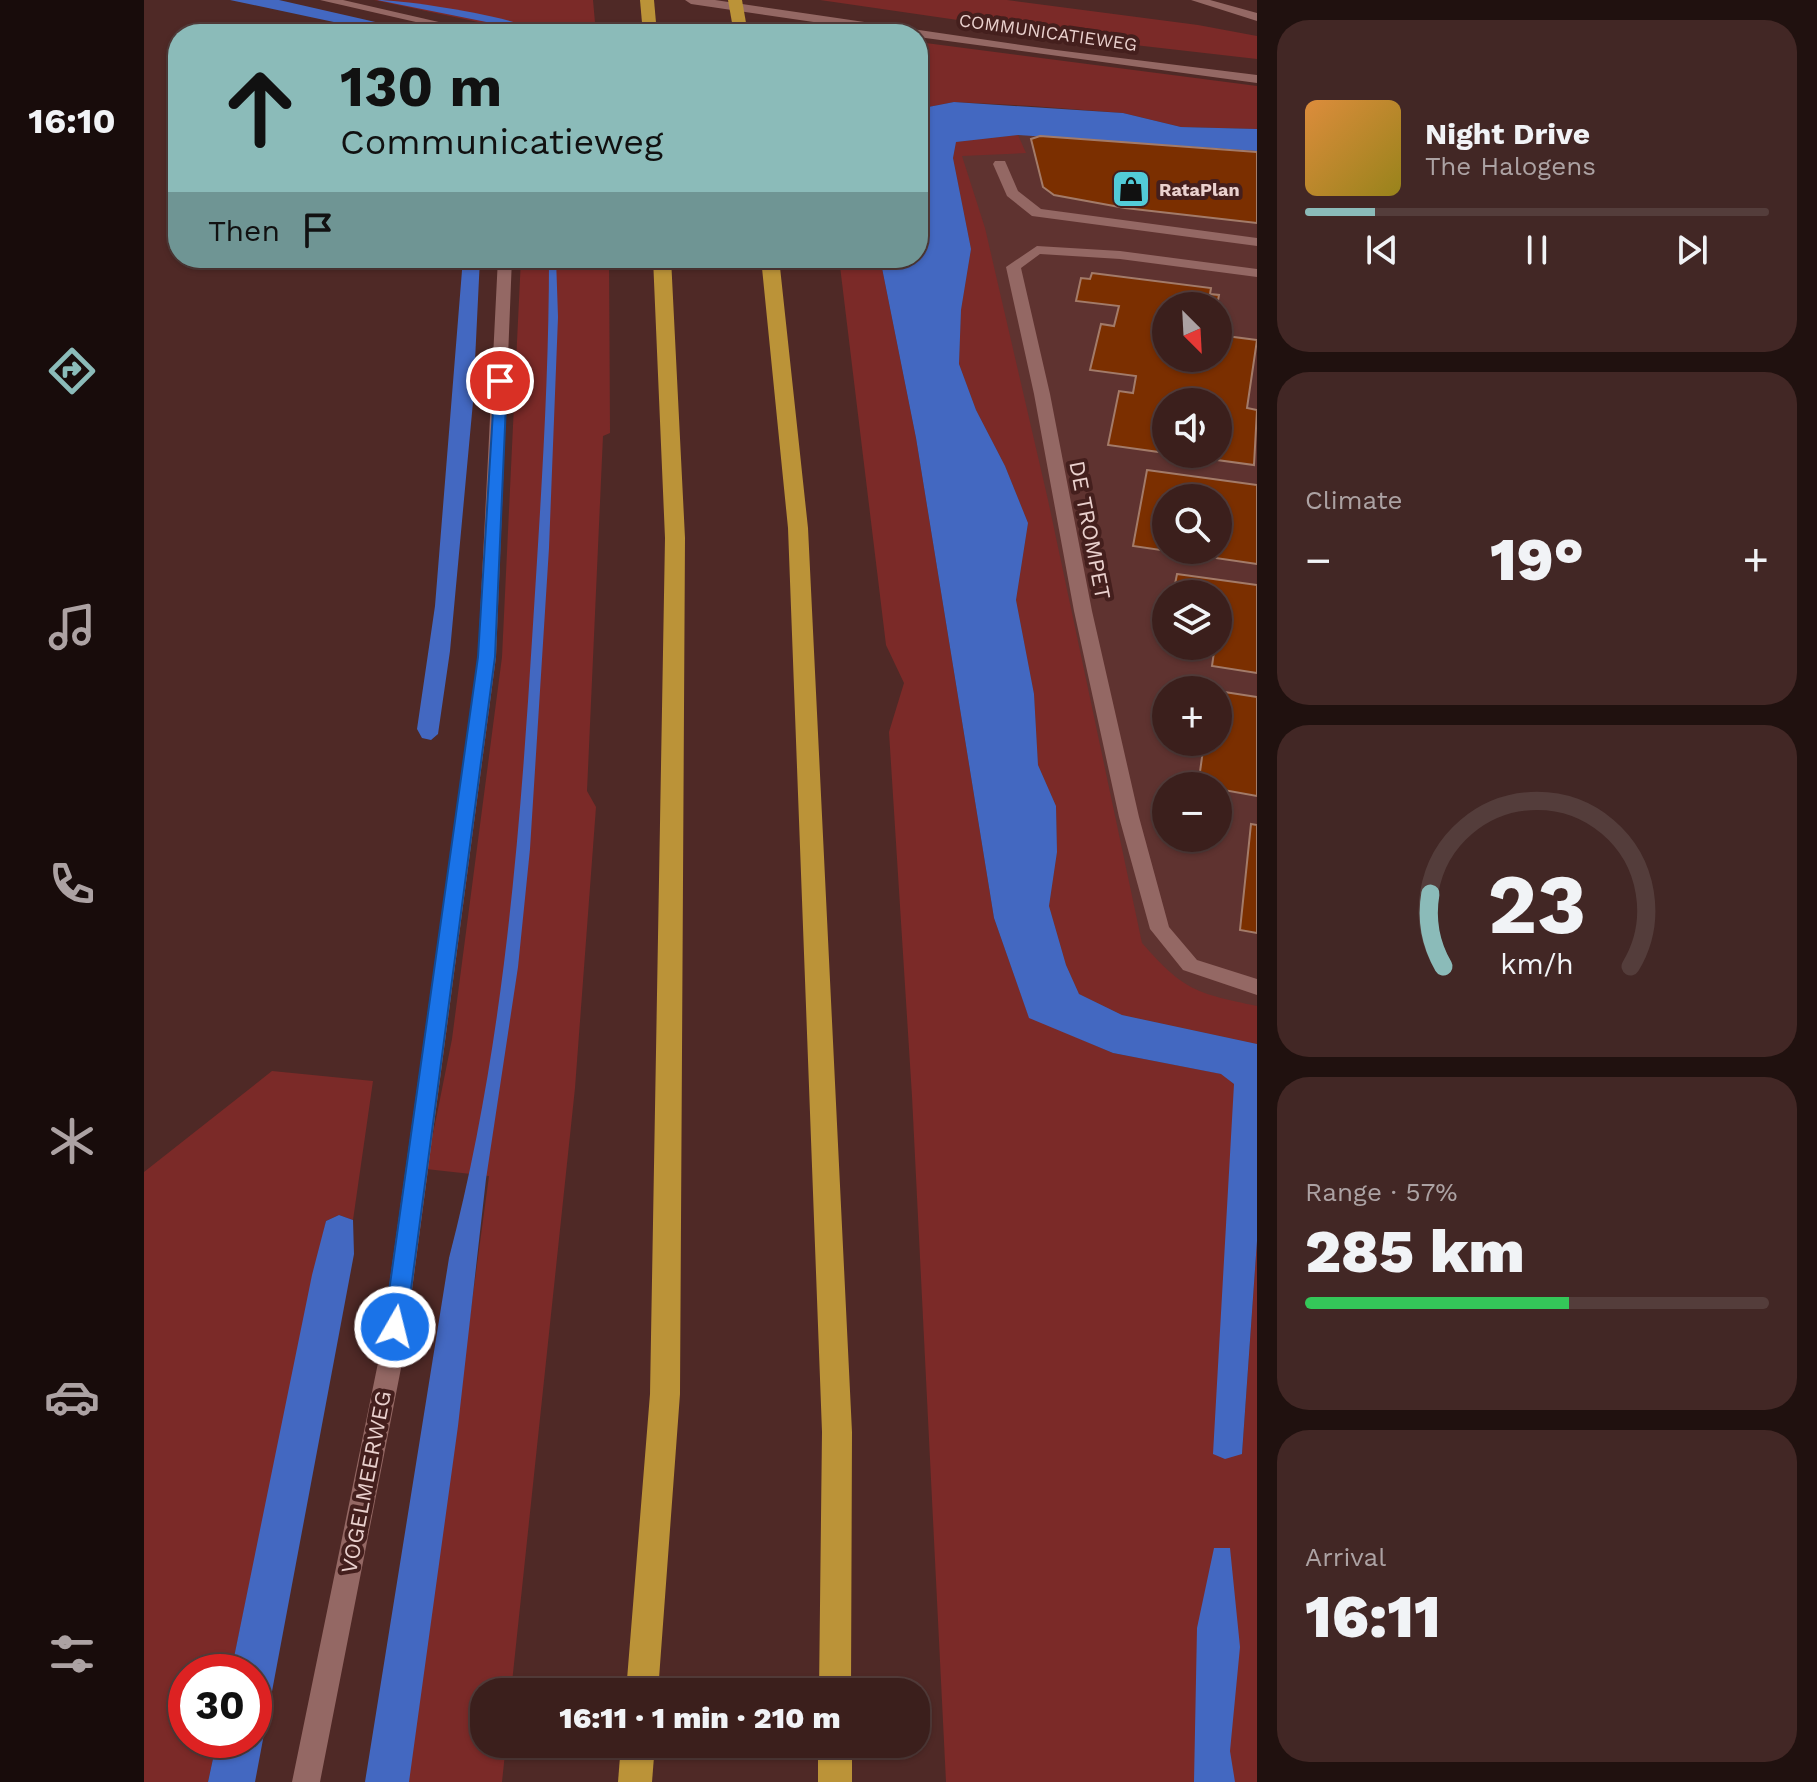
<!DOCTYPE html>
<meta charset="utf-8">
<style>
:root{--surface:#3b1f1c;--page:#422725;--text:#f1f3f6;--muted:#aca2a3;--line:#543d3b;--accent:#8bbbb9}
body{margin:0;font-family:"Work Sans",sans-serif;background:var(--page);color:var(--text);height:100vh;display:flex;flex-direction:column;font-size:30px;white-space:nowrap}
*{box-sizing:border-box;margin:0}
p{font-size:26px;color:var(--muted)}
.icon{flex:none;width:44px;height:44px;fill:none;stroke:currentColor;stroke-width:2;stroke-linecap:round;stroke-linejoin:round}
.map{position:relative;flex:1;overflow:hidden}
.drawer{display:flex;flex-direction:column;gap:20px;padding:20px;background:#20110f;width:560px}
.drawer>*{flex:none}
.guide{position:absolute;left:24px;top:24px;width:760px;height:244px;border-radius:32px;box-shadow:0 2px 6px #0004,0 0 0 2px var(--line);background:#8bbbb9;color:#111;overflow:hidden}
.needle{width:52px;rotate:156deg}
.controls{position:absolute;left:1008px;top:292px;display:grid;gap:16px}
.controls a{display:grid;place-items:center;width:80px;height:80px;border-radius:50%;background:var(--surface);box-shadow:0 2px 6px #0004,0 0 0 2px var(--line);font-size:40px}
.speed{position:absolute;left:24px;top:1654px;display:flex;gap:16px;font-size:40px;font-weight:700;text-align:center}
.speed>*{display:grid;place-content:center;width:104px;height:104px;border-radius:50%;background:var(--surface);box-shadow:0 2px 6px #0004,0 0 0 2px var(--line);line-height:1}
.speed .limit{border:12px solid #d22;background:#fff;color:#111}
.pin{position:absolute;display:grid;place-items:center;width:68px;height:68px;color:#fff;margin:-34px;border:4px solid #fff;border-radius:50%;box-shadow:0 2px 8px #0007}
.me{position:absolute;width:88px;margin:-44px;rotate:8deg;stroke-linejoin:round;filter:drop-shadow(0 0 6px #0008)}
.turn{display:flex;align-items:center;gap:28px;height:168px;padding:0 40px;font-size:36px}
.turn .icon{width:104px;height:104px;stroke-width:2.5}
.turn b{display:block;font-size:56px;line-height:68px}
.then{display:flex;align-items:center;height:76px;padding:0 40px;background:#0003;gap:16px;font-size:30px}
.big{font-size:60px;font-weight:800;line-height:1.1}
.drawer .widget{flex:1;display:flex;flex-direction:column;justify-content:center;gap:12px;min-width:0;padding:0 28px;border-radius:32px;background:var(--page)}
.drawer .dial{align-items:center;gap:0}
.dial svg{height:208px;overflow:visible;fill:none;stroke:var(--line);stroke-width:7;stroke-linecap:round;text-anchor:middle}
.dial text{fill:var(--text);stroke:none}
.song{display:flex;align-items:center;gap:24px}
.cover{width:96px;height:96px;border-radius:12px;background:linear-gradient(135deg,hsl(30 70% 55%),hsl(50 70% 35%))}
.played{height:8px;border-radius:4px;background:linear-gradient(90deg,var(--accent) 15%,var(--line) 15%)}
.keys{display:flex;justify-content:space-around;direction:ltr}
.heat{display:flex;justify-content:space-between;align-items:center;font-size:44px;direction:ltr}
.charge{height:12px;border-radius:6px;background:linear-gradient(90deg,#34c759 57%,var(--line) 0)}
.trip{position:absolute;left:326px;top:1678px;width:460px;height:80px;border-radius:32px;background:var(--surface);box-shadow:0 2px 6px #0004,0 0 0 2px var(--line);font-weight:800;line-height:80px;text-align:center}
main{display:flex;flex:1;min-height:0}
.tab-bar{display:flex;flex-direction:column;width:144px;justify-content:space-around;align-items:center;background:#180c0b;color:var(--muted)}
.tab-bar .icon{width:56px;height:56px}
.tab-bar .on{color:var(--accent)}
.tab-bar b{font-size:36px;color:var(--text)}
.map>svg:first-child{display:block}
.built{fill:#5f3330;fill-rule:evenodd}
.green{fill:#7b2a28}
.water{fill:#4368c1}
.building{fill:#7b2f00;stroke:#a37b69;stroke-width:2;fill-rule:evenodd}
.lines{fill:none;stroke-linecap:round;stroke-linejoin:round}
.minor{fill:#946864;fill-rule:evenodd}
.highway{fill:#bb9338;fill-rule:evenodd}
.route{fill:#1a73e8;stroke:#114b97;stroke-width:2}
.labels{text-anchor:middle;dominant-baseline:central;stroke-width:8;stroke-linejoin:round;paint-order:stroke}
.far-street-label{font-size:18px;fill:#ead1ce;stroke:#441f1d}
.far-poi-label{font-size:18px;font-weight:bold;fill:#ead1ce;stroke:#441f1d;text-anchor:start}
.street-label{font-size:22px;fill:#ead1ce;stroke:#441f1d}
</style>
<main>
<nav class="tab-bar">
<b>16:10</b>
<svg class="icon on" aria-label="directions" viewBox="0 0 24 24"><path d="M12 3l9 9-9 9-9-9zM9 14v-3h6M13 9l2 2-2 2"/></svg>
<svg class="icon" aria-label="music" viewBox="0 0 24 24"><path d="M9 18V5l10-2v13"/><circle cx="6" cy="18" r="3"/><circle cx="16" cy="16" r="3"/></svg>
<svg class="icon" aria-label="phone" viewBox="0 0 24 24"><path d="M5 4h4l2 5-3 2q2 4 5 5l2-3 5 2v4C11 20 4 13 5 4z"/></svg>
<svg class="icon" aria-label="climate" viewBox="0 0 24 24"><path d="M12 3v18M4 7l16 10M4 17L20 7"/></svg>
<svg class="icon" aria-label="car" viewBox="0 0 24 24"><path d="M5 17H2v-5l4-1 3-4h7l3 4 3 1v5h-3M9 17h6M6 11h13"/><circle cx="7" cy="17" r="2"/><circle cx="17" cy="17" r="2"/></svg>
<svg class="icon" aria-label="filters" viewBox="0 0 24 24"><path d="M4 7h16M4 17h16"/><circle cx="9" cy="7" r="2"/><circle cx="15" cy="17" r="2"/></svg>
</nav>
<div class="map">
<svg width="1113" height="1782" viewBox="0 0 1113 1782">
<rect width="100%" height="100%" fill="#4f2926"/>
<!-- built -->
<path class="built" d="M 796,123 L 1113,137 L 1113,1062 L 903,1003 L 774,258 ZM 1022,306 L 1074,306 L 1074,358 L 1022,358 ZM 1022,402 L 1074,402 L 1074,454 L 1022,454 ZM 1022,498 L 1074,498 L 1074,550 L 1022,550 ZM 1022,594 L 1074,594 L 1074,646 L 1022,646 ZM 1022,690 L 1074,690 L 1074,742 L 1022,742 ZM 1022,786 L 1074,786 L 1074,838 L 1022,838 Z"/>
<!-- green -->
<g class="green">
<polygon points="230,0 449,0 452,34 364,34 358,27"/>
<polygon points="676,0 863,0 1054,25 1113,36 1113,59 973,43"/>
<polygon points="774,42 1113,86 1113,129 1037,127 979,113 887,106 810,102 774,109"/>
<path d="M 874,135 L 882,153 L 818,156 L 841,228 L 904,500 L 998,943 C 1040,991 1052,993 1113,1006 L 1113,1044 L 978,1015 L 935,994 L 922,965 L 905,906 L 913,852 L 912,806 L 894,765 L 890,694 L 872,600 L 884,523 L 861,466 L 832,410 L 815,364 L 817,310 L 827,249 L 809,158 L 812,142 Z"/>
<polygon points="377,258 465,258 466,433 459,436 443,791 452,807 431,1088 367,1692 340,1692 340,1744 362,1744 358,1782 263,1782 345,1176 282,1169 308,1039 358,657"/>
<polygon points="695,258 736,258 772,438 850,918 885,1017 969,1053 1078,1074 1090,1084 1098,1454 1113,1241 1113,1782 802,1782 768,1096 745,732 760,683 742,645"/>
<polygon points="128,1071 229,1081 209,1220 195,1215 182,1221 87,1672 42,1672 42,1740 73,1740 64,1782 0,1782 0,1172"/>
</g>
<!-- water -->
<g class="water">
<polygon points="86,0 135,0 284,34 246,34"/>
<path d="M 233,0 C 264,0 378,18 402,34 Z"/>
<polygon points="810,102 979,113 1037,127 1113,129 1113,151 874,135 812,142 809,158 827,249 817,310 815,364 832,410 861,466 884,523 872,600 890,694 894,765 912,806 913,852 905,906 922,965 935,994 978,1015 1113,1044 1113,1241 1098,1454 1081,1459 1069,1454 1090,1084 1077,1074 969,1053 885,1018 850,918 772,438 736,258 774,258 774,109"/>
<polygon points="319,258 336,258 329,402 306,651 294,734 287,740 278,738 273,729 291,606"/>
<path d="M 405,258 L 412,258 L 414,317 L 405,548 L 386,849 L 374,967 L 342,1179 L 314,1426 L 265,1782 L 221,1782 L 305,1258 C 358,1055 375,848 388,640 C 396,513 405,385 405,258 Z"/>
<polygon points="195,1215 209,1220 210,1254 111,1782 64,1782 73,1740 110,1740 110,1672 87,1672 168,1275 182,1221"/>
<polygon points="1070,1548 1086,1548 1096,1647 1086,1751 1091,1782 1050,1782 1053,1628"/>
</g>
<!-- building -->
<g class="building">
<polygon points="896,136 1113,152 1113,223 981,208 910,195 899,187 887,139"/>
<polygon points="948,273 1067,288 1066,294 1075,295 1073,306 1022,306 1022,358 1074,358 1074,335 1113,340 1103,408 1113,410 1110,465 1029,454 1074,454 1074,402 1022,402 1022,453 964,445 975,391 989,393 992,376 946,370 957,324 970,326 975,306 932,301 937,278 946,279"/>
<path d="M 1003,470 L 1113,485 L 1113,564 L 989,546 ZM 1022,498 L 1074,498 L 1074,550 L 1022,550 Z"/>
<polygon points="1033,574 1113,585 1113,673 1068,666 1070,652 1035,651 1025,646 1074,646 1074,594 1029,594"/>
<polygon points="1074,691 1113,697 1113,796 1074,789 1074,786 1054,786 1060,743 1074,742"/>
<polygon points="1107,824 1113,825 1113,933 1096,930"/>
</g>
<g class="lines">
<!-- minor -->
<g class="minor">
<polygon points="176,0 199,0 347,34 324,34"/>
<polygon points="541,0 571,0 912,50 1113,75 1113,83 774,37 774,34 752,34 547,4"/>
<polygon points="1047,0 1066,0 1113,13 1113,21"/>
<polygon points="851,161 861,161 874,191 897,209 1113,238 1113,246 888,216 863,196 849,164"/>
<polygon points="893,246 976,251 1113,269 1113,277 976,259 896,254 877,268 906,394 948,611 995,817 1025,927 1053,960 1113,979 1113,995 1039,970 1006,929 975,817 930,611 890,394 862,267"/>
<polygon points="354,258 368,258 352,657 259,1358 176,1782 148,1782 235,1358 334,657"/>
</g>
<!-- highway -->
<g class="highway">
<polygon points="496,0 510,0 513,34 499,34"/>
<polygon points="584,0 598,0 604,34 590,34"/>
<polygon points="509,258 527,258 541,538 536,1394 514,1692 482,1692 506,1394 521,538"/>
<polygon points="617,258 635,258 664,528 708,1432 707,1692 675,1692 678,1432 644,528"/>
<polygon points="477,1744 511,1744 508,1782 474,1782"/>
<rect x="674" y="1744" width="34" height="38"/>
</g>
</g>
<!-- route -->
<polygon class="route" points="351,378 363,381 351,657 262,1327 259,1334 243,1334 240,1327 334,657"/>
<!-- icons -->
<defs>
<symbol id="shop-square" viewBox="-11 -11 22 22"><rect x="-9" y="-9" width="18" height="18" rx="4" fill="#52cbd8" stroke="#441f1d"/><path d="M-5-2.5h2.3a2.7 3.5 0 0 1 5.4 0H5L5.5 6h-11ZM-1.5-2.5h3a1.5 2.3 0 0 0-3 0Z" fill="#111"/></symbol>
</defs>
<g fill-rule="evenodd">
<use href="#shop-square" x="965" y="167" width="44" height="44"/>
</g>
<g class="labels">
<!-- far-street labels -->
<g class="far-street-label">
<text transform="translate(904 32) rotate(8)">COMMUNICATIEWEG</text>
</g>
<!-- far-poi labels -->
<g class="far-poi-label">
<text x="1015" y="189">RataPlan</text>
</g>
<!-- street labels -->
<g class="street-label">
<text transform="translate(946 530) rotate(79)">DE TROMPET</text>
<text transform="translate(222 1482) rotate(-79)">VOGELMEERWEG</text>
</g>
</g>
</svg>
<div class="controls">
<a><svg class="needle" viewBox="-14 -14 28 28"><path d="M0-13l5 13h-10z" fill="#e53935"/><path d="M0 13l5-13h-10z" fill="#aca2a3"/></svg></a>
<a><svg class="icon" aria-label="sound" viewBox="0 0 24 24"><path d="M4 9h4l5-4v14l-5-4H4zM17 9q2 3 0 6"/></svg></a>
<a><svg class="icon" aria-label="search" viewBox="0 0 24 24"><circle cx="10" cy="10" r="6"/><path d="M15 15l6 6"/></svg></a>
<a><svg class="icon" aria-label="layers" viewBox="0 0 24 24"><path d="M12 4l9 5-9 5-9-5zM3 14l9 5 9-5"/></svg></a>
<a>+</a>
<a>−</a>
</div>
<div class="speed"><div class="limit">30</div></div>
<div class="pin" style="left:356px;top:381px;background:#d93025"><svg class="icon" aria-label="arrive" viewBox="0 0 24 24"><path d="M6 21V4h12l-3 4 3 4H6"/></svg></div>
<svg class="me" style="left:251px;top:1327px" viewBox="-20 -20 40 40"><circle r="17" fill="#1a73e8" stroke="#fff" stroke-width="3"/><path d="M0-11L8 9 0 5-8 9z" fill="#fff"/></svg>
<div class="trip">16:11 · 1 min · 210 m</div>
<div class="guide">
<div class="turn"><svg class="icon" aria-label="ahead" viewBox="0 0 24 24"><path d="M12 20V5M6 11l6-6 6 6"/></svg><div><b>130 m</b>Communicatieweg</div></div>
<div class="then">Then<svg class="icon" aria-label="arrive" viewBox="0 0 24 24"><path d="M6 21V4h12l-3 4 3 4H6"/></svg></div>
</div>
</div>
<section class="drawer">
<div class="widget">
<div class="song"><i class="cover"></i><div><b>Night Drive</b><p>The Halogens</p></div></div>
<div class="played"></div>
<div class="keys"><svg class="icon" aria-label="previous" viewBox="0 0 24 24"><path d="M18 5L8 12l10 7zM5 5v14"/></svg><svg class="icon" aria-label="pause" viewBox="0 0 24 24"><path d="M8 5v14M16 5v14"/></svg><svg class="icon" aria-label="next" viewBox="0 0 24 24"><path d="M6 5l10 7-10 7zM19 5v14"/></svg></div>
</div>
<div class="widget"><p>Climate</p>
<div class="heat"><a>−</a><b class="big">19°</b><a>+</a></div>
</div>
<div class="widget dial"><svg viewBox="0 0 100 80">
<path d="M14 69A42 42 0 1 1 86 69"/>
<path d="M14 69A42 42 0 0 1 9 41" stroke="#8bbbb9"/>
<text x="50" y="56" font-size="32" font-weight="700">23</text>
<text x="50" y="72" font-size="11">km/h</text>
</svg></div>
<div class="widget"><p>Range · 57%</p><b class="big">285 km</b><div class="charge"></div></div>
<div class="widget"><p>Arrival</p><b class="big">16:11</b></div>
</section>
</main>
